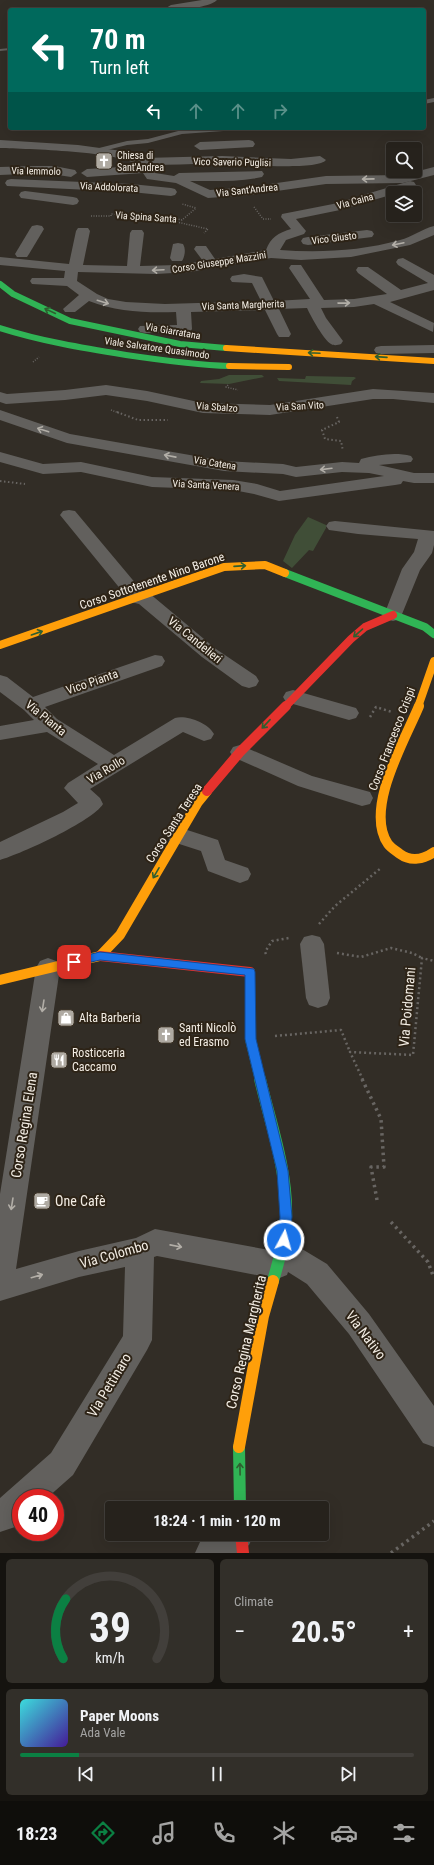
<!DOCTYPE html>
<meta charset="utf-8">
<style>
:root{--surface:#26221c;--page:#322f29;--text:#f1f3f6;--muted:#a4a4a3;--line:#423f3b;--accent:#0b8043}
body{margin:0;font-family:"Roboto Condensed",sans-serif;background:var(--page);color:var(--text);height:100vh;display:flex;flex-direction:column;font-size:15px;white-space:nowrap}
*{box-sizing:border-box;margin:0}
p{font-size:13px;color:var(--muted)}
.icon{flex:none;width:22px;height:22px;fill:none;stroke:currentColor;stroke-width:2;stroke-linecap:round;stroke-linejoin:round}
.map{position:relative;height:1553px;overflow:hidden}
.details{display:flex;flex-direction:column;gap:6px;padding:6px;background:#15130f;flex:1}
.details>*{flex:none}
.guide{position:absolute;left:8px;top:8px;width:418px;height:122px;border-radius:4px;box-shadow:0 4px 16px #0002,0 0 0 1px var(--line);background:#00695c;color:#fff;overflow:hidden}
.controls{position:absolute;left:386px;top:142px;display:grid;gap:8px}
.controls a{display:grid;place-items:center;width:36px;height:36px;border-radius:4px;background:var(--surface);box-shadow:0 4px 16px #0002,0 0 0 1px var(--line);font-size:20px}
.speed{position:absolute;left:12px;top:1489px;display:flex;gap:8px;font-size:20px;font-weight:700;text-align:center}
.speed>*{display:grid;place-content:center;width:52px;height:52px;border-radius:50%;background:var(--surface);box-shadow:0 4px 16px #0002,0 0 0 1px var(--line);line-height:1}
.speed .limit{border:6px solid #d22;background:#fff;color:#111}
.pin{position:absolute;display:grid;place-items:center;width:34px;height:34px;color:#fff;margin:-17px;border-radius:8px;box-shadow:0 2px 6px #0006}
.me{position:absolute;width:44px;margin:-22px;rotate:6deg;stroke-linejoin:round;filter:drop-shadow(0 0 3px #0008)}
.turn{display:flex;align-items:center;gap:14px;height:84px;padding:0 16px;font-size:18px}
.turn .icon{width:52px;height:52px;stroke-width:2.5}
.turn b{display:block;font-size:28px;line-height:34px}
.lanes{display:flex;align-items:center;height:38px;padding:0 16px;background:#0003;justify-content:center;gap:20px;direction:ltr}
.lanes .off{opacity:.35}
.big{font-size:30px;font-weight:700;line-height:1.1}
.details .tile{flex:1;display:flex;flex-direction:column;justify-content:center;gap:6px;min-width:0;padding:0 14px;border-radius:6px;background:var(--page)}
.details .dial{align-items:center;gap:0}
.dial svg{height:104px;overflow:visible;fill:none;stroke:var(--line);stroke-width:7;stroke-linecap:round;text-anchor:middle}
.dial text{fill:var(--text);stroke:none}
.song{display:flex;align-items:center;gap:12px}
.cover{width:48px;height:48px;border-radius:6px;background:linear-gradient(135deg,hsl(180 70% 55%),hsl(260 70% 35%))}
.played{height:4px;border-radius:2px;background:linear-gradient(90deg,var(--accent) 15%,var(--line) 15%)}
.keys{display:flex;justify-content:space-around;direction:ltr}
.heat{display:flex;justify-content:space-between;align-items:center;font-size:22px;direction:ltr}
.details .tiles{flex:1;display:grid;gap:6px;grid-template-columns:1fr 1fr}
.tile:last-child{grid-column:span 2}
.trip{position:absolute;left:105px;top:1501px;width:224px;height:40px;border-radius:4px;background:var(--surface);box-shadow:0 4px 16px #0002,0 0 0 1px var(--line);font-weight:700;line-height:40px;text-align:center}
.tabs{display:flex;height:64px;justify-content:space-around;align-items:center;background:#0f0e0b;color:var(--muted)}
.tabs .icon{width:28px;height:28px}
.tabs .active{color:var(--accent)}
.tabs b{font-size:18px;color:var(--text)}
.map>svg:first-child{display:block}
.green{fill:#404e37}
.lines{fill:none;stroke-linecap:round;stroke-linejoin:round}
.path-far3{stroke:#686562;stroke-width:1.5;stroke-dasharray:1 1.5;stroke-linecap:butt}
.path-far2{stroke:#686562;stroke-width:2;stroke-dasharray:1.5 2.5;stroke-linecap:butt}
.path-far1{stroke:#686562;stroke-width:2.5;stroke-dasharray:2 3;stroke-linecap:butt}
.path{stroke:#686562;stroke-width:3.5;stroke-dasharray:2.5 4;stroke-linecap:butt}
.lane{fill:#62605d;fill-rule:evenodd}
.street{fill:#62605d;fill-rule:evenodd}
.fast-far3{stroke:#30b455;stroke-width:6}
.fast-far2{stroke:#30b455;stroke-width:8}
.fast-far1{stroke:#30b455;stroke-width:10}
.fast{stroke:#30b455;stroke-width:12}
.slow-far3{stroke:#ff9f0a;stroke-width:6}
.slow-far2{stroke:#ff9f0a;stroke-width:8}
.slow-far1{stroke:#ff9f0a;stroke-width:10}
.slow{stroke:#ff9f0a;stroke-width:12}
.jam-far2{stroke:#e5322d;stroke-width:8}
.jam-far1{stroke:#e5322d;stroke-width:10}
.jam{stroke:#e5322d;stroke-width:12}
.oneway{stroke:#b2aea7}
.oneway2{stroke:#2f5e30}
.route{fill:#1a73e8;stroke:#114b97}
.labels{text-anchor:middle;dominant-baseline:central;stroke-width:4;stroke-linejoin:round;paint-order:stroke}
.far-poi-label{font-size:10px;fill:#f3ede4;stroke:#2e2417;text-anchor:start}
.far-street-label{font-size:10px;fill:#f3ede4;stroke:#2e2417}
.street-label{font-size:12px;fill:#f3ede4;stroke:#2e2417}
.poi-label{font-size:12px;fill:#f3ede4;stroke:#2e2417;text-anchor:start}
.near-street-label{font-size:14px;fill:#f3ede4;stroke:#2e2417}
.near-poi-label{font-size:14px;fill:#f3ede4;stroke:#2e2417;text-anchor:start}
</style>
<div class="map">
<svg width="434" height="1553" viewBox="0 0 434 1553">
<rect width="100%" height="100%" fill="#322d26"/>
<!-- green -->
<g class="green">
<polygon points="229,375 262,375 264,377 229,384 200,383 201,381 219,379"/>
<polygon points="306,376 354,377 356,378 352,381 351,385 279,381 277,378 305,379"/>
<polygon points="308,517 326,525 326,528 313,551 309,550 292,568 283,561 295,535"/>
</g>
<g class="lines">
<!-- path-far3 -->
<g class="path-far3">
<polyline points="254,207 263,219 271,219"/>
<polyline points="401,215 410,222"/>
<polyline points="91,216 111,216 111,214 163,216 182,220 196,208 182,204"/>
<polyline points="174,219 172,221 208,229 204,233"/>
<polyline points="33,362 39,357"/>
<polyline points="228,385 226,387 238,390"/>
<polyline points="111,410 119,413"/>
</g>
<!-- path-far2 -->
<g class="path-far2">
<polyline points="117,412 138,420 168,420"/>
<polyline points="337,417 339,422 322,430 325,439 341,441 343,451"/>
<polyline points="0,481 25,484"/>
</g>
<!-- path-far1 -->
<g class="path-far1">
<polyline points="370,717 376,707 392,712"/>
<polyline points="319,924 335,906 381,868"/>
<polyline points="337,953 361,957 391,948 412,953 422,958"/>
<polyline points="266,954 265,952 272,941 289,938"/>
<polyline points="275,1036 341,1030 350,1052"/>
<polyline points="363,1080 350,1052 413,1055 422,958 434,961"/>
</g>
<!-- path -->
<g class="path">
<polyline points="362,1079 381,1119 384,1167 371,1167 377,1200"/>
<polyline points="391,1222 428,1262 434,1278"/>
<polyline points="391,1553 434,1521"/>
</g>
<!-- lane -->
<g class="lane">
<polygon points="10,48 10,50 0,51 0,49"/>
<polygon points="434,98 434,102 424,104 424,100"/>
<polygon points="214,128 240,128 237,130 182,134 148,143 127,145 103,151 94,152 91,150 127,141 148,139 182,130"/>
</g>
<!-- street -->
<g class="street">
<path d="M 202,0 L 217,0 C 209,8 179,10 167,10 L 166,8 L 171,5 Z"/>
<path d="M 0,140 L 78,145 L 122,151 L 144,158 L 222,156 L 291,159 L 320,156 L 326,160 C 318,171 239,164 222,164 C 199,163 175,165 151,165 L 155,173 L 174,176 L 179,173 L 262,171 L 264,174 L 262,177 C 239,182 214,181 190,181 L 210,190 L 249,187 L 326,176 L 403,175 L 434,167 L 434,175 L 403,183 L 326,184 L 249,195 L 208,198 L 176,183 L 147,179 L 143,173 L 87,177 L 81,173 L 87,169 L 139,166 C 122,151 26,149 0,148 Z"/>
<polygon points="249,140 253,141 255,144 253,147 200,150 194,146 200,142"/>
<polygon points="36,166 54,166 75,170 77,173 71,177 45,173 0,175 0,167"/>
<polygon points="11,179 131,184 171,188 175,189 177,192 175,195 171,196 131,192 7,186 5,183 7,180"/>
<path d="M 410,181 L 414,182 L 416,185 L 414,188 L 340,210 L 296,219 L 306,231 L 304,234 L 286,240 L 280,250 C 319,253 361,251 400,240 C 412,237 422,229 434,226 L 434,235 L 410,245 L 351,257 L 301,260 L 271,258 L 190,272 L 156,274 L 78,272 L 77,281 L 97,294 L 108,299 L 126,302 L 165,304 L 261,301 L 252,283 L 232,282 L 230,279 L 232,276 L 244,274 L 262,277 L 274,301 L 310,299 L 289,268 L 291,265 L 301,265 L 324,300 L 354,299 L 387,294 L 358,273 L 356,270 L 358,267 L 368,267 L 401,290 L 428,283 L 398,265 L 396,262 L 398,259 L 403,258 L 434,275 L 434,290 L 390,302 L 434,323 L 433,332 L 374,304 L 354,307 L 321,308 L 326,318 L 343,341 L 341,344 C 338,345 334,346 331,344 C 324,340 311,317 307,308 L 279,309 L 291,334 L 289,337 L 279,337 L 277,334 L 265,310 L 191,312 L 192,329 L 190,332 L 145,333 L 140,332 L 138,329 L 140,326 L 177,325 L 176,312 C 147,313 116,312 89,301 L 75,312 L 65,312 L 63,309 L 79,295 L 67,286 L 32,284 L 30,281 L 32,278 L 64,278 L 65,271 L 0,265 L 0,257 L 69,264 L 76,231 L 78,228 L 88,228 L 90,231 L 83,265 L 127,266 L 130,233 L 132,230 L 142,230 L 144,233 L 140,266 L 178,265 L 203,261 L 194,249 L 196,246 L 206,246 L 215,259 L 266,250 C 271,237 278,233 291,229 L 281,217 L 282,214 L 333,204 Z"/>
<polygon points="25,191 73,197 77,198 79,201 77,204 73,205 21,198 19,195 21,192"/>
<polygon points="37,225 42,226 44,229 29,254 27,257 17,257 15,254 30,229 32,226"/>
<polygon points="367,230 372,231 374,234 372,237 308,245 303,244 301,241 303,238 308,237"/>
<path d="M 178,243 L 183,244 C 186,249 185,256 182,261 L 172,261 L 170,258 L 173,244 Z"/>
<polygon points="434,345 434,353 381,354 376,353 374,350 376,347 381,346"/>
<polygon points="106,385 147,391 203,403 270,405 373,389 434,393 434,403 393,399 373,399 270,415 203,413 147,401 106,395 65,400 6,404 0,402 0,392 7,394 65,390"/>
<path d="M 0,410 L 70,434 L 224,461 L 283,464 L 296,467 L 342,462 L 359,463 L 361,459 C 377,455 395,452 411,456 L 413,459 L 411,462 L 379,465 L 414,473 L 434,473 L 434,483 L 414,483 L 403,481 L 401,484 L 395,485 L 279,501 L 254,494 L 233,490 L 152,487 L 81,472 L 43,474 L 0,462 L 0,452 L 43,464 L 81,462 L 152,477 L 233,480 L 257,484 L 280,491 L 384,476 L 369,473 L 342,472 L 296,477 L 283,474 L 224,471 L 67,443 L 0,420 Z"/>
<polygon points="69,510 75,511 142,591 149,593 216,649 256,676 259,681 256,686 249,688 242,686 202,657 139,604 131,602 60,515 63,511"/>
<polygon points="335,521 434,531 434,545 432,553 420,570 400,619 393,621 386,619 384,615 402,569 414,552 418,539 358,534 329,530 326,526 329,522"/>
<path d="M 155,655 L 162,656 L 165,661 L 162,666 L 45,707 L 57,719 L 114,755 L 175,718 C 187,715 208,723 214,734 L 211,739 L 204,741 L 183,732 L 90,789 L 100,798 L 103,804 C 93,821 21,854 0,860 L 0,842 L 63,812 L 78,803 L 64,788 L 68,783 L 98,764 L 47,732 L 0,740 L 0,726 L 34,720 L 24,710 L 0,692 L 0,675 L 7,677 L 33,697 Z"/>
<polygon points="293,690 356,708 359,713 356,718 349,720 286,702 283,697 286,692"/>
<polygon points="240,745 312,776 370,792 373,798 370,804 362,806 298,786 233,757 230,752 233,747"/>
<polygon points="178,827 218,840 225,860 248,868 251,874 248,880 240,883 208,871 201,851 170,841 167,835 170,829"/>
<polygon points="312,935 320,937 324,944 330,998 327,1005 318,1008 309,1005 306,998 300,944 304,937"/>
<polygon points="48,958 56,961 60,968 16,1269 79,1251 136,1238 155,1229 269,1250 272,1243 282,1239 292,1243 327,1264 369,1314 434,1406 434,1447 423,1443 349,1334 307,1284 288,1272 287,1275 277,1279 157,1256 154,1257 152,1340 147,1350 73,1475 47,1498 21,1498 21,1522 15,1527 0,1532 0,1498 51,1453 123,1336 125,1267 79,1277 0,1301 0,1194 36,968 40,961"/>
<polygon points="210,1534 254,1534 249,1545 238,1553 195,1553 200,1542"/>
</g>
<!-- fast-far3 -->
<g class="fast-far3">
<polyline points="0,284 13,294 70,321 180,344 226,348"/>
<path d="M 0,328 C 41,341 83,348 126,355 C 160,360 194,365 229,366"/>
</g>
<!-- fast-far2 -->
<polyline class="fast-far2" points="285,573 425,627 434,634"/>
<!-- fast-far1 -->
<polyline class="fast-far1" points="250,1031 250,1039 260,1080"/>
<!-- fast -->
<g class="fast">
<path d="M 260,1079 C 270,1122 288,1172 286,1218 C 285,1240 279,1260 273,1281"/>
<polyline points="239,1447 240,1508"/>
</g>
<!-- slow-far3 -->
<g class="slow-far3">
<polyline points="226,348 434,361"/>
<polyline points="229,366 289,367"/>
</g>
<!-- slow-far2 -->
<g class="slow-far2">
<polyline points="0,645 224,567 265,565 285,573"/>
<polyline points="418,707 434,661"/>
</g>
<!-- slow-far1 -->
<g class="slow-far1">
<path d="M 419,706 C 405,740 364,809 388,844 C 391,848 396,851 400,854 C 411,862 424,859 434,852"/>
<polyline points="0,980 100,956 120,935 198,802 207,791"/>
</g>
<!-- slow -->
<polyline class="slow" points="239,1447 263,1316 273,1281"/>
<!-- jam-far2 -->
<polyline class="jam-far2" points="285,707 351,639 365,627 393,615"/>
<!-- jam-far1 -->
<g class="jam-far1">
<polyline points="207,791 240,752 286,706"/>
<polyline points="100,956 250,972 250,1031"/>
</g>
<!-- jam -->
<polyline class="jam" points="241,1534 243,1553"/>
</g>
<!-- one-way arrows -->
<defs><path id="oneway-shaft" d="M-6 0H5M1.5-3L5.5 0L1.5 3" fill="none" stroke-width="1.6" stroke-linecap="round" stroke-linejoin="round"/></defs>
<g class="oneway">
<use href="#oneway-shaft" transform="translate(368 179) rotate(179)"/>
<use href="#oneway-shaft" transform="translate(398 244) rotate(168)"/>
<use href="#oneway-shaft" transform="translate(158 270) rotate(177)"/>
<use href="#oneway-shaft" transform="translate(103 302) rotate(17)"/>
<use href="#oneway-shaft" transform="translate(344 303) rotate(-1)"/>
<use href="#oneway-shaft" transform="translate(43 430) rotate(-162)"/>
<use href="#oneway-shaft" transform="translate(170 456) rotate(-169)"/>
<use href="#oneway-shaft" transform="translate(326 469) rotate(173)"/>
<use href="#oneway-shaft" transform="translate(43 1006) rotate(99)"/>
<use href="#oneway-shaft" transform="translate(12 1204) rotate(99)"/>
<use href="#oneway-shaft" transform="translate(176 1246) rotate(11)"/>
<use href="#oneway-shaft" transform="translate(37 1276) rotate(-16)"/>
</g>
<g class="oneway2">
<use href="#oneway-shaft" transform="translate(50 311) rotate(-155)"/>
<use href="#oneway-shaft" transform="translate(314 353) rotate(-177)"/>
<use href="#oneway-shaft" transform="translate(381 357) rotate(-176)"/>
<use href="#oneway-shaft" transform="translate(240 566) rotate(-4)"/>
<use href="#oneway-shaft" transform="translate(37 633) rotate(-19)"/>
<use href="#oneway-shaft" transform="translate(358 633) rotate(139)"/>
<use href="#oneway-shaft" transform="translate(266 724) rotate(133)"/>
<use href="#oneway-shaft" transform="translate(156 873) rotate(120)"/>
<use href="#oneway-shaft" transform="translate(240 1469) rotate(-91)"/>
</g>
<!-- route -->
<polygon class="route" points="100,952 254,969 255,972 256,1039 288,1171 292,1217 288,1244 284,1246 279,1244 278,1240 280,1217 277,1171 245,1039 245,975 100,960 74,966 71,965 69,962 71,959 74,958"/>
<!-- icons -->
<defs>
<symbol id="church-square" viewBox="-11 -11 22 22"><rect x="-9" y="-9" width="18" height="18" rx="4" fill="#afaaa2" stroke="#2e2417"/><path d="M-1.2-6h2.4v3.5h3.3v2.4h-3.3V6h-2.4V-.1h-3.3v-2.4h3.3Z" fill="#fff"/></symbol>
<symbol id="shop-square" viewBox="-11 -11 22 22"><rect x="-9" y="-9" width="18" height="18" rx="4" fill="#afaaa2" stroke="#2e2417"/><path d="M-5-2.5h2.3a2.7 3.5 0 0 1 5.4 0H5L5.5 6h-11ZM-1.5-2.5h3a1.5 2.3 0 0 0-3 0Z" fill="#fff"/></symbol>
<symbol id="restaurant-square" viewBox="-11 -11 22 22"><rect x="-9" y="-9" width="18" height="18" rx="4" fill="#afaaa2" stroke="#2e2417"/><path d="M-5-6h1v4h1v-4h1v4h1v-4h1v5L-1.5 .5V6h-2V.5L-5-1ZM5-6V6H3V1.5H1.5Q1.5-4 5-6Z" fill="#fff"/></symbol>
<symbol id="cafe-square" viewBox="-11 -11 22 22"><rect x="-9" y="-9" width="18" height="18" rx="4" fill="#afaaa2" stroke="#2e2417"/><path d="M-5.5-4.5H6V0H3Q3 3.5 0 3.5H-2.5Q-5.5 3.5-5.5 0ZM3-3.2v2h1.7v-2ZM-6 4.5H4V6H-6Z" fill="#fff"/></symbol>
</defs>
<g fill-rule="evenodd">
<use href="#church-square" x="94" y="151" width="20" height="20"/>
<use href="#shop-square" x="56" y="1008" width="20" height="20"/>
<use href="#church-square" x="156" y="1025" width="20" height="20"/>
<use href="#restaurant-square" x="49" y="1050" width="20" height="20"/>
<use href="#cafe-square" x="32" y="1191" width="20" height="20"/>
</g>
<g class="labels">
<!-- far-poi labels -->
<g class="far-poi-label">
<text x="117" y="155">Chiesa di<tspan x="117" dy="12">Sant'Andrea</tspan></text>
</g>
<!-- far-street labels -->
<g class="far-street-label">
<text transform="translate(232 162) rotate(1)">Vico Saverio Puglisi</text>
<text transform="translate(36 171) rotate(1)">Via Iemmolo</text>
<text transform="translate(109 187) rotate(3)">Via Addolorata</text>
<text transform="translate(247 190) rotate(-6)">Via Sant'Andrea</text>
<text transform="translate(355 201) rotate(-15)">Via Caina</text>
<text transform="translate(146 217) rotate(4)">Via Spina Santa</text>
<text transform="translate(334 238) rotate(-7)">Vico Giusto</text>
<text transform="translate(219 262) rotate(-9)">Corso Giuseppe Mazzini</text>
<text transform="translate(243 305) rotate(-2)">Via Santa Margherita</text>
<text transform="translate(173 331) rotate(10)">Via Giarratana</text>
<text transform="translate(157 348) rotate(8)">Viale Salvatore Quasimodo</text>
<text transform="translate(300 406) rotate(-3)">Via San Vito</text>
<text transform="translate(217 407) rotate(4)">Via Sbalzo</text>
<text transform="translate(215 463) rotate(9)">Via Catena</text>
<text transform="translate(206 485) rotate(3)">Via Santa Venera</text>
</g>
<!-- street labels -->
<g class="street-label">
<text transform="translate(152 581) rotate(-19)">Corso Sottotenente Nino Barone</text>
<text transform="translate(195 640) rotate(39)">Via Candelieri</text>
<text transform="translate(92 682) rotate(-19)">Vico Pianta</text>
<text transform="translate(46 718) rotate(39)">Via Pianta</text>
<text transform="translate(392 739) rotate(-69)">Corso Francesco Crispi</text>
<text transform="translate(106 770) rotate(-31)">Via Rollo</text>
<text transform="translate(174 823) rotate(-57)">Corso Santa Teresa</text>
</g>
<!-- poi labels -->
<g class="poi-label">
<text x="79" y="1018">Alta Barberia</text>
<text x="179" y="1028">Santi Nicolò<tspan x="179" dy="14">ed Erasmo</tspan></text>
<text x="72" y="1053">Rosticceria<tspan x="72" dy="14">Caccamo</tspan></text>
</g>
<!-- near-street labels -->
<g class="near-street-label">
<text transform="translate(407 1007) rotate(-85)">Via Poidomani</text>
<text transform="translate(24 1125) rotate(-81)">Corso Regina Elena</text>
<text transform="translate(114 1254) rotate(-16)">Via Colombo</text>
<text transform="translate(366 1335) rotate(53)">Via Nativo</text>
<text transform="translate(246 1342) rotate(-77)">Corso Regina Margherita</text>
<text transform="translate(109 1385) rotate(-59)">Via Pettinaro</text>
</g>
<!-- near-poi labels -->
<g class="near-poi-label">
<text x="55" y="1201">One Cafè</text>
</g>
</g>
</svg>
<div class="controls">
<a><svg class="icon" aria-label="search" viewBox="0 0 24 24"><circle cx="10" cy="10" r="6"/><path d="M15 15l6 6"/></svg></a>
<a><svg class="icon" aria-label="layers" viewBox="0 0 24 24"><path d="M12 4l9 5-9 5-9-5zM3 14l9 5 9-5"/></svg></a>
</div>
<div class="speed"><div class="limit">40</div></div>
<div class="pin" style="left:74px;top:962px;background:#d93025"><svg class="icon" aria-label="arrive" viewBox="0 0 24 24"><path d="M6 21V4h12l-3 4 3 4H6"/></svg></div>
<svg class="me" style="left:284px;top:1240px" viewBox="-20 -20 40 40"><circle r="17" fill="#1a73e8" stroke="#fff" stroke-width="3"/><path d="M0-11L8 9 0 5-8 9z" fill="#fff"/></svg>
<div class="trip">18:24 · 1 min · 120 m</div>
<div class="guide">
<div class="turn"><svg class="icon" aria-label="left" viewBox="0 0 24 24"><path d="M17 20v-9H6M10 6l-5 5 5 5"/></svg><div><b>70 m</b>Turn left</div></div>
<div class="lanes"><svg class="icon" aria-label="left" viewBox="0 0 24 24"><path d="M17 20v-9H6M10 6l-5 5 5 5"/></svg><svg class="icon off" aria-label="ahead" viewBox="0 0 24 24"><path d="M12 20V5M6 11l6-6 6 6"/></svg><svg class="icon off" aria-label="ahead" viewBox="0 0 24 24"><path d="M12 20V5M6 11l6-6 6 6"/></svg><svg class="icon off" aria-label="right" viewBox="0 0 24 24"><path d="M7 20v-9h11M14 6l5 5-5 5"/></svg></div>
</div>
</div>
<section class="details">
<div class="tiles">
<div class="tile dial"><svg viewBox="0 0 100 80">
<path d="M14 69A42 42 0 1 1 86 69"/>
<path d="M14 69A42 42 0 0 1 16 23" stroke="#0b8043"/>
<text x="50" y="56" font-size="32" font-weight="700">39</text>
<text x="50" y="72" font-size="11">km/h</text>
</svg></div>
<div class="tile"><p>Climate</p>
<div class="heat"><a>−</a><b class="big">20.5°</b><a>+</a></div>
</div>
<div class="tile">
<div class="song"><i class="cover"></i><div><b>Paper Moons</b><p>Ada Vale</p></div></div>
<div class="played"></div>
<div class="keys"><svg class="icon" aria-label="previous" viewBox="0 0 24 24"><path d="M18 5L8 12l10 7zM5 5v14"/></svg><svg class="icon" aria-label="pause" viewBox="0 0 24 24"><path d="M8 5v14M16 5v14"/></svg><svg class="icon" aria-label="next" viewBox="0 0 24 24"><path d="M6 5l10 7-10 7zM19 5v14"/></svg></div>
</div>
</div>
</section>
<nav class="tabs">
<b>18:23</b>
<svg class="icon active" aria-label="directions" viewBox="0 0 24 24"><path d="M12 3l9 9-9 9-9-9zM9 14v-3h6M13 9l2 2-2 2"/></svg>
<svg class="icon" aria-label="music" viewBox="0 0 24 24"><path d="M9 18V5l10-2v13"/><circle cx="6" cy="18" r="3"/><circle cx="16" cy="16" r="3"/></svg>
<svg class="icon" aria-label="phone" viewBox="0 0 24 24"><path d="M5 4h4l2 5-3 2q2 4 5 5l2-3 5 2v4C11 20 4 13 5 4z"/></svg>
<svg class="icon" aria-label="climate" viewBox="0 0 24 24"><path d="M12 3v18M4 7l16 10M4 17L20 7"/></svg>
<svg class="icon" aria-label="car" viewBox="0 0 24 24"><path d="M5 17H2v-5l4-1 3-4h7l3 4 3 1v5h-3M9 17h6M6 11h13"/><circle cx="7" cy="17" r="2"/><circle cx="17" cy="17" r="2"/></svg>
<svg class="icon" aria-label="filters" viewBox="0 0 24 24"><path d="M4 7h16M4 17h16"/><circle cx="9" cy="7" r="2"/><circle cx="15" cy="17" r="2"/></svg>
</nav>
